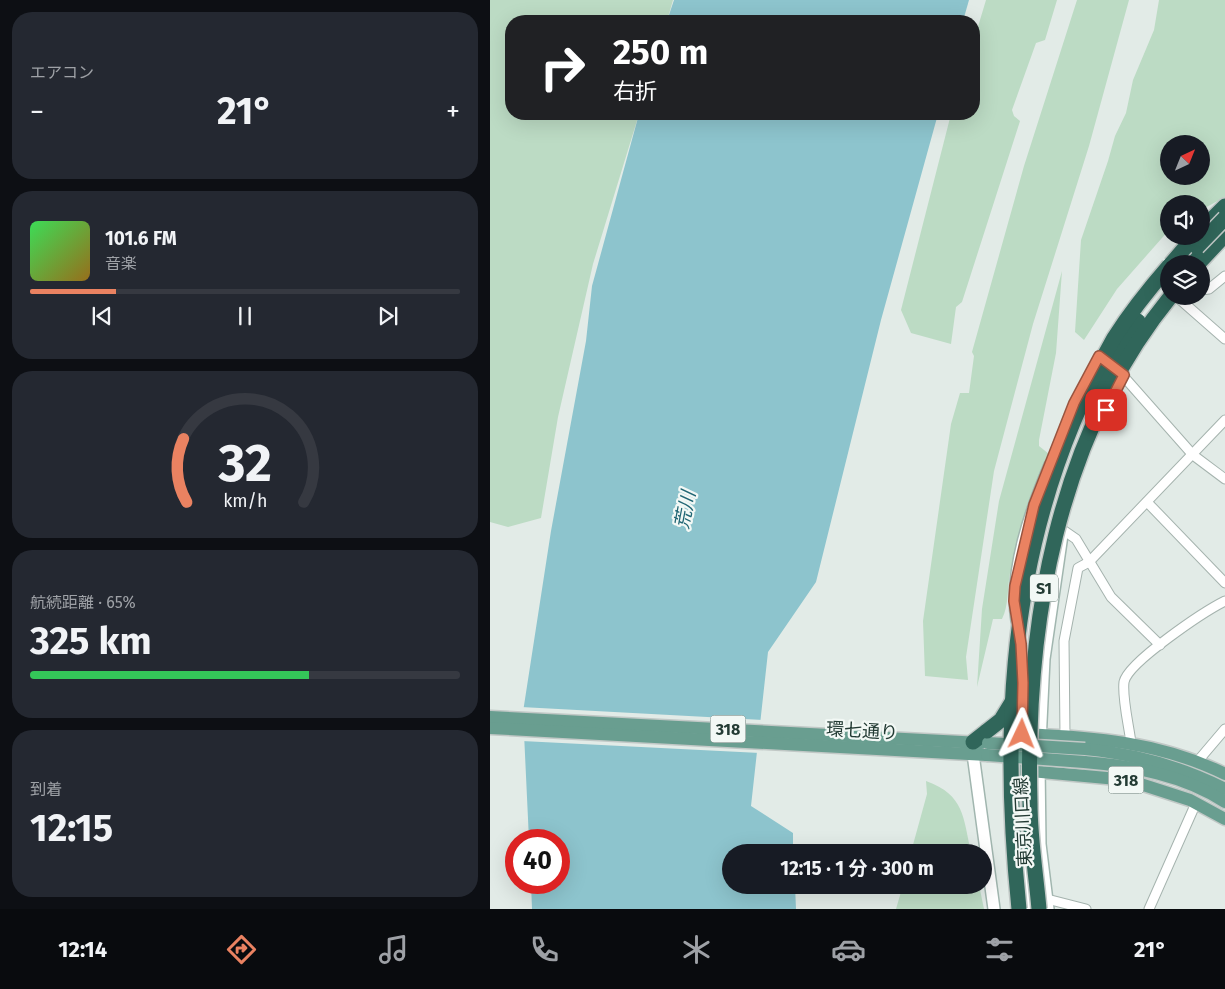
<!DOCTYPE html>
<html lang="ja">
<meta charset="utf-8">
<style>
:root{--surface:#171b24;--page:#242831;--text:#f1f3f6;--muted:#9ea1a6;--line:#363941;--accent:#ea8261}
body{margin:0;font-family:"Fira Sans","Noto Sans JP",sans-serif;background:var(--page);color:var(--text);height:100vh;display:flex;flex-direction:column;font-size:19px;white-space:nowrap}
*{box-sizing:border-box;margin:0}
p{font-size:16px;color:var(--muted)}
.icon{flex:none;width:28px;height:28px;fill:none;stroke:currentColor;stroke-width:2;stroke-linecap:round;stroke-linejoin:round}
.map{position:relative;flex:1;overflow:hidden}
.details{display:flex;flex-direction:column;gap:12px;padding:12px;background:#0d0f14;width:490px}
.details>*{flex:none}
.guide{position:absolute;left:15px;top:15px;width:475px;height:105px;border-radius:20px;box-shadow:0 5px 20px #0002;background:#202124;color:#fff;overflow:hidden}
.needle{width:32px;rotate:43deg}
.buttons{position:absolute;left:670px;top:135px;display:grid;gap:10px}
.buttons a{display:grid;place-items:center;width:50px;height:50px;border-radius:50%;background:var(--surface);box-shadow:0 5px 20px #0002;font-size:25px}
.speed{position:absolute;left:15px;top:829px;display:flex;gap:10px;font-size:25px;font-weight:700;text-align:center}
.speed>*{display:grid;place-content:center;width:65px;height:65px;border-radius:50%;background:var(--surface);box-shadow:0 5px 20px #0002;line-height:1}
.speed .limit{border:8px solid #d22;background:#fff;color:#111}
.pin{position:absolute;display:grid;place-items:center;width:42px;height:42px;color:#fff;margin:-21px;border-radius:10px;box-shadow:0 2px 8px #0006}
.me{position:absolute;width:55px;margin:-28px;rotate:2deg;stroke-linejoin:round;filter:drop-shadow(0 0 4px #0008)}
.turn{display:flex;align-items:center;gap:18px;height:105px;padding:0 25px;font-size:22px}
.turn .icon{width:65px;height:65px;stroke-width:2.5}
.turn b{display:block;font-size:35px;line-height:42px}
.big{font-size:38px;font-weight:700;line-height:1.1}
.details .tile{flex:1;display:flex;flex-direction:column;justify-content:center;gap:8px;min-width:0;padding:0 18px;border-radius:20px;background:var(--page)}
.details .dial{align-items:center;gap:0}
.dial svg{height:130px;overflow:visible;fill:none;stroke:var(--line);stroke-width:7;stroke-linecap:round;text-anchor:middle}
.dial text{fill:var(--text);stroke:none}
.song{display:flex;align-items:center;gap:15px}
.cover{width:60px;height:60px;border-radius:8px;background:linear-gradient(135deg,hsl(130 70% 55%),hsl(40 70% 35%))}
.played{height:5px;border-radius:2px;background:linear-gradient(90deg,var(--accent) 20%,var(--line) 20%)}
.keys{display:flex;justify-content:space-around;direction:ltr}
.heat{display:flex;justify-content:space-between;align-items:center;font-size:28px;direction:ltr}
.charge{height:8px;border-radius:4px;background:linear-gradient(90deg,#34c759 65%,var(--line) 0)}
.trip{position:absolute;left:232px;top:844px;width:270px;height:50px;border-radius:25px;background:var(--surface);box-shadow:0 5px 20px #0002;font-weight:700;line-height:50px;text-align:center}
.dock{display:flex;height:80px;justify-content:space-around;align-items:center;background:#090b0e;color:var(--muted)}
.dock .icon{width:35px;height:35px}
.dock .selected{color:var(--accent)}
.dock b{font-size:22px;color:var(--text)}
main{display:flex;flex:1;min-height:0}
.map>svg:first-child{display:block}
.green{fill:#bcdbc4;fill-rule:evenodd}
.water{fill:#8dc4cd}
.pier{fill:#e2ebe7}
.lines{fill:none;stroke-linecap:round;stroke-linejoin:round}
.street-casing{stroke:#a5b3ae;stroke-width:11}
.secondary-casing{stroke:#a1b6af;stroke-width:14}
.primary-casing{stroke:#c1c8c6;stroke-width:15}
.highway-casing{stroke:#c1c8c6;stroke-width:18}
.street{stroke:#fff;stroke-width:9}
.secondary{stroke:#fff;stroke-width:11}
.primary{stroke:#699e90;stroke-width:12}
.highway{stroke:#30665a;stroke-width:15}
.primary-bridge-casing{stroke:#c1c8c6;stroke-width:15;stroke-linecap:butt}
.highway-bridge-casing{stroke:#c1c8c6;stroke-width:18;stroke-linecap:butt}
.primary-bridge{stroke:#699e90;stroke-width:12}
.highway-bridge{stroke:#30665a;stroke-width:15}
.route-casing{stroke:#98543f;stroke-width:12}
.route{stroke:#ea8261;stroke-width:9}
.labels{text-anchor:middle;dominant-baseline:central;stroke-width:4.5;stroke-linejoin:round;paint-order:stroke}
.shield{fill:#f2f8f5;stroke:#61746e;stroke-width:1}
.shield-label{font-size:16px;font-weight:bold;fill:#233b34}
.street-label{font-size:18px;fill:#233b34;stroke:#f2f8f5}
.water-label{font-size:19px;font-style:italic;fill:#206674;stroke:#f2f8f5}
</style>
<main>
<section class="details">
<div class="tile"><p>エアコン</p>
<div class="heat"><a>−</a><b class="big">21°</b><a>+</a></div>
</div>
<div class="tile">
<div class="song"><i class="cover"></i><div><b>101.6 FM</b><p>音楽</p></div></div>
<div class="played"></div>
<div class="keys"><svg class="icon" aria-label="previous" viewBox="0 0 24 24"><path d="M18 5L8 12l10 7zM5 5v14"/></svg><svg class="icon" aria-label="pause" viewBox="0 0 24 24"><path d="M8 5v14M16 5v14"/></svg><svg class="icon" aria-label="next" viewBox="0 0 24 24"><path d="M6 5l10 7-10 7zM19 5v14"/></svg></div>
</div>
<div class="tile dial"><svg viewBox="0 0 100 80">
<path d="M14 69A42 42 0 1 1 86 69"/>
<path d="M14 69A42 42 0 0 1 12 30" stroke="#ea8261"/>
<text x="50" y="56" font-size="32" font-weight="700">32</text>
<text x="50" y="72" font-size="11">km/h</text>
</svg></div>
<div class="tile"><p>航続距離 · 65%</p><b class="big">325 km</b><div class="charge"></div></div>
<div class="tile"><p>到着</p><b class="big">12:15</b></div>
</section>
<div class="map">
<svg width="735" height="909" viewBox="0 0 735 909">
<rect width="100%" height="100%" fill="#e2ebe7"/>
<!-- green -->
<g class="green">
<polygon points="0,0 183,0 177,21 21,21 21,114 149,114 103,264 68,417 51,518 18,527 0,522"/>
<polygon points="496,0 567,0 555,40 546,43 522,110 524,116 530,121 472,302 466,307 461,344 421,333 411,310 461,114 484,114 484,40"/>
<polygon points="587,0 639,0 599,146 543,324 504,471 476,657 478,680 435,676 433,621 461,424 470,393 479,393 484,356 482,352 534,166"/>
<path d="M 669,0 L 735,0 L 735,197 L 711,210 L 711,204 L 679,204 L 679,230 L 627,289 L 594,340 L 585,332 L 591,240 L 618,161 L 625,136 L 636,113 L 643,80 L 664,30 ZM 679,144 L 711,144 L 711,176 L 679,176 Z"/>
<path d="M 572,271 L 566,353 L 549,440 L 549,446 L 559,454 C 540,495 531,530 520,573 C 517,589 519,605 512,619 L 503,619 L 487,687 L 492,609 L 509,501 Z"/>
<path d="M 436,781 C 475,795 473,818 481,852 L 421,852 L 437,794 Z"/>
<polygon points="413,885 489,885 494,909 406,909"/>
</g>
<!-- water -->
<g class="water">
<polygon points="184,0 479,0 473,21 177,21"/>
<polygon points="149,114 448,114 391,320 326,582 278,652 261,806 303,833 303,852 241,852 241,885 305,885 306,909 42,909 41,883 69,882 69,840 39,840 33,712 61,531 96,341 102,286"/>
</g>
<!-- pier -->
<polygon class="pier" points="31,707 273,720 270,753 32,741"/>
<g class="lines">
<defs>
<g id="street">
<polyline points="711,290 719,289 735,276"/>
<polyline points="686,296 735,339"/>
<polyline points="627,369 703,455 735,479"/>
<polyline points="657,502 735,583"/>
<polyline points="573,530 586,539 621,597 670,645"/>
<polyline points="575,736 574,641 588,568 599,562 735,420"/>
<path d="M 641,743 C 639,726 632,698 634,682 C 638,662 715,611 735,601"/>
<polyline points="707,762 735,729"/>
<polyline points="557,899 596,909"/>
<polyline points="659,909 706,803"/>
</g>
<g id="secondary">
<path d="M 527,621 C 519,571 541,510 560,465"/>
<polyline points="531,743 533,683 531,654"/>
<polyline points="550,743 554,659 572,535"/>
<polyline points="483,754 504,909"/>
<polyline points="530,761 530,824 539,909"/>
<polyline points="549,764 550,844 558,909"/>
</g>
<g id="primary">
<polyline points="0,717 491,743"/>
<polyline points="0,728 497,755"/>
<path d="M 532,734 C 602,737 671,742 735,774"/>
<path d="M 595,749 C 645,754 690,766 735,789"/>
<path d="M 594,762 C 643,766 694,775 735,802"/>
<polyline points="530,770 638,780 700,800 735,819"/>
</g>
<g id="highway">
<polyline points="711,230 735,206"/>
<polyline points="693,264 707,247"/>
<polyline points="708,264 735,235"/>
<polyline points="483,742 497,731"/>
</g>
</defs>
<!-- street casing -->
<use href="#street" class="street-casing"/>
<!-- secondary casing -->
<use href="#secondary" class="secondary-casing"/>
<!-- primary casing -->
<use href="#primary" class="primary-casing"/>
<!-- highway casing -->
<use href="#highway" class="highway-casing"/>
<!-- street -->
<use href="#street" class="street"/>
<!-- secondary -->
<use href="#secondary" class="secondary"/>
<!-- primary -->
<use href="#primary" class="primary"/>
<!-- highway -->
<use href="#highway" class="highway"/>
<defs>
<g id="primary-bridge">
<polyline points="498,743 595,749"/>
<polyline points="497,755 594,762"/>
</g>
<g id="highway-bridge">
<polyline points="707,247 735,218"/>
<polyline points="681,264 705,236"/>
<polyline points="600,408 625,358 648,321"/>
<polyline points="497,731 511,720 522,702"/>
<path d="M 529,909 C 512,742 518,580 583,423 C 595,394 608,366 624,338 C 640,313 659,289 679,266"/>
<path d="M 549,909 C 546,874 540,839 540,803 C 535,626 566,437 681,296"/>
</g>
</defs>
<!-- primary-bridge casing -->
<use href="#primary-bridge" class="primary-bridge-casing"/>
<!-- highway-bridge casing -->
<use href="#highway-bridge" class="highway-bridge-casing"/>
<!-- primary-bridge -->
<use href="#primary-bridge" class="primary-bridge"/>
<!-- highway-bridge -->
<use href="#highway-bridge" class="highway-bridge"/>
</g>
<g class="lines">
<defs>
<polyline id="route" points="532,734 533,683 531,644 524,601 525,586 544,505 584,403 609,356 634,375 616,410"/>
</defs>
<!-- route casing -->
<use href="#route" class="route-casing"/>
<!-- route -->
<use href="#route" class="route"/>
</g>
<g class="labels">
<!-- shield labels -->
<g class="shield">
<rect x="540" y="574.5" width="28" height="27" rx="4"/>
<rect x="220.5" y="715.5" width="35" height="27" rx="4"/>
<rect x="618.5" y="766.5" width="35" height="27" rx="4"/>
</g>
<g class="shield-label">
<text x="554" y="588">S1</text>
<text x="238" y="729">318</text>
<text x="636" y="780">318</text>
</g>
<!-- street labels -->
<g class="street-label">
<text transform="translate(372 731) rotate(3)">環七通り</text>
<text transform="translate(533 822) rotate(-93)">東京川口線</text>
</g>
<!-- water labels -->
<g class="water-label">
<text transform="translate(195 510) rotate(-79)">荒川</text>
</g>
</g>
</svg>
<div class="buttons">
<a><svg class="needle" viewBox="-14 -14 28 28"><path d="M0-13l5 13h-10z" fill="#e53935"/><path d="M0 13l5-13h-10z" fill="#9ea1a6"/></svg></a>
<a><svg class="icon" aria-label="sound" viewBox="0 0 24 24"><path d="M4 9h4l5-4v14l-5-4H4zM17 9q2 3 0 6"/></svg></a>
<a><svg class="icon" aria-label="layers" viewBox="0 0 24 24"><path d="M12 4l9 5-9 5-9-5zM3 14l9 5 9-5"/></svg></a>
</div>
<div class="speed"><div class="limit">40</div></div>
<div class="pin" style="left:616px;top:410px;background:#d93025"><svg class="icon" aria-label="arrive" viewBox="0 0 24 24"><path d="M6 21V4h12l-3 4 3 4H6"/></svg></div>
<svg class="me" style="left:532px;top:734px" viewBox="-20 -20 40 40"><path d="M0-17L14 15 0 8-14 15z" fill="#ea8261" stroke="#fff" stroke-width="4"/></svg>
<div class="trip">12:15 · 1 分 · 300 m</div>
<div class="guide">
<div class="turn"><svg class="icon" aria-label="right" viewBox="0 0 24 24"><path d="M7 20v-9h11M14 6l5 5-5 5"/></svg><div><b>250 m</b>右折</div></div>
</div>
</div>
</main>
<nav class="dock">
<b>12:14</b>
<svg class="icon selected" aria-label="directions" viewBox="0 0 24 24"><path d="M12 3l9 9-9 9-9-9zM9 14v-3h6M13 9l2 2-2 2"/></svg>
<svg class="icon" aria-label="music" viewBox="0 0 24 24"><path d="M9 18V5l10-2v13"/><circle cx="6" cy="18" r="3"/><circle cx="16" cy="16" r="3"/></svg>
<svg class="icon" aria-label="phone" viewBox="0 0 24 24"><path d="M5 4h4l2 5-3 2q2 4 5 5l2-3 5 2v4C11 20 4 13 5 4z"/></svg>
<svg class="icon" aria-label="climate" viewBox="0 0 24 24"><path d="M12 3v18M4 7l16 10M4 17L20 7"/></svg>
<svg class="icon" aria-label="car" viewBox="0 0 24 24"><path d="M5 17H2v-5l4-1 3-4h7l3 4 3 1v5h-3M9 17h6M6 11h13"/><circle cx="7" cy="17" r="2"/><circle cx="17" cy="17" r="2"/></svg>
<svg class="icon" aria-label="filters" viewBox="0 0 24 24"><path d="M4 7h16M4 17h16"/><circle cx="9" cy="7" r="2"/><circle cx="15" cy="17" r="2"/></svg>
<b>21°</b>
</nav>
